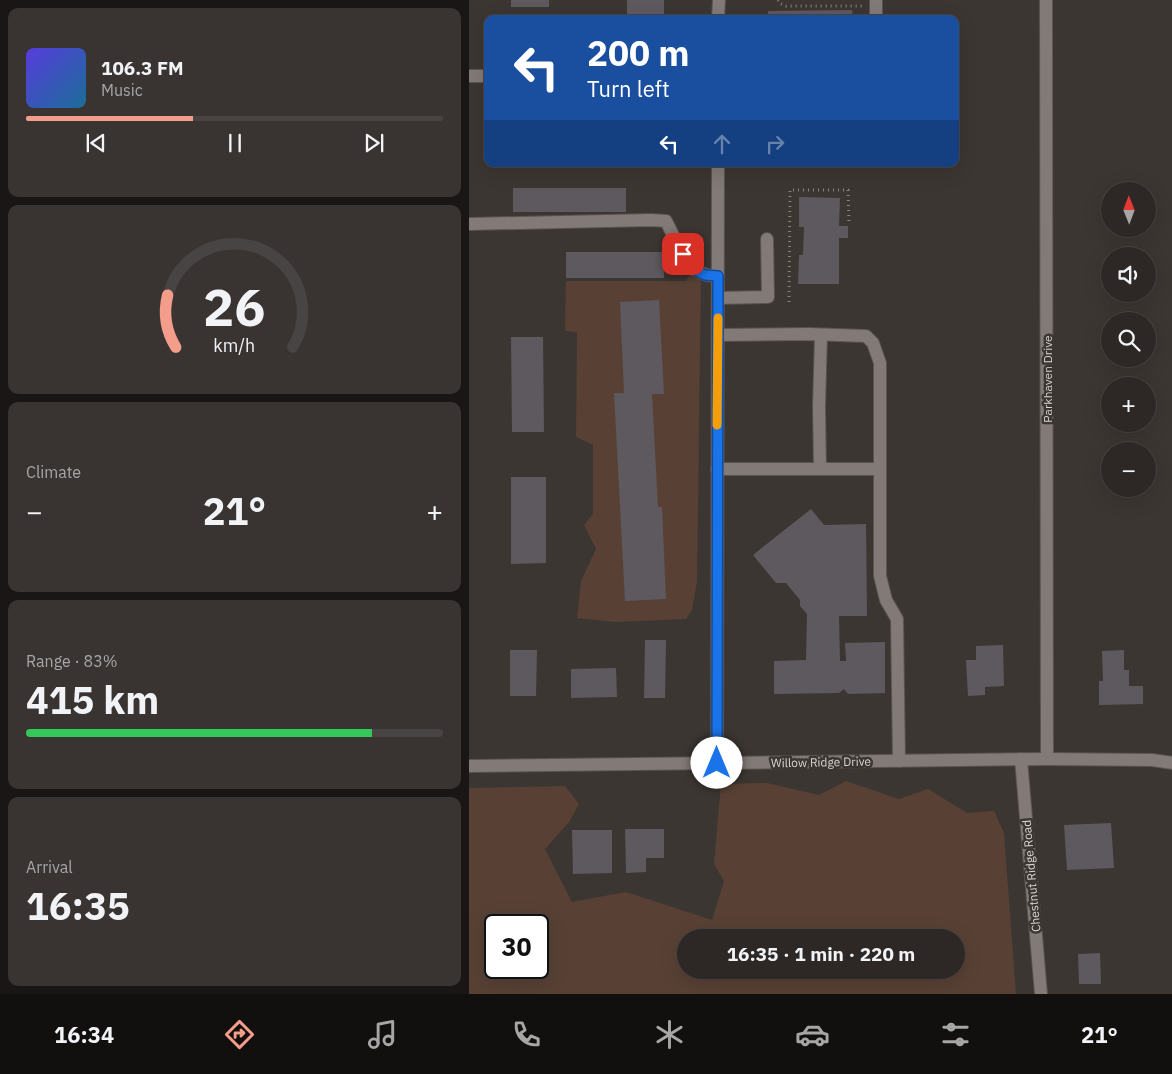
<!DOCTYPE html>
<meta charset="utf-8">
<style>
:root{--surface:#2d2826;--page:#393432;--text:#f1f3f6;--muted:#a7a6a7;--line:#484443;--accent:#f49d8b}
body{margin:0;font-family:"IBM Plex Sans",sans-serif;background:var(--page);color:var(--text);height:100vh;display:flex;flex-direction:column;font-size:19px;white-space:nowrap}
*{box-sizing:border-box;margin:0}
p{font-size:16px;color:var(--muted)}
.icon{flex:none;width:28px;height:28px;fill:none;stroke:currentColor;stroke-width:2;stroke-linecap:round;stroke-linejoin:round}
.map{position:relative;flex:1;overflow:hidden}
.side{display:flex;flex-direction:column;gap:8px;padding:8px;background:#191615;width:469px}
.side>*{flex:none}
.top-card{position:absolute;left:15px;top:15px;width:475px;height:152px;border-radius:10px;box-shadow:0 5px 20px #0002,0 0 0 1px var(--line);background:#1a4fa0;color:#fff;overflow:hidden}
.needle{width:32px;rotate:359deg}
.fabs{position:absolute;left:632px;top:182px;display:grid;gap:10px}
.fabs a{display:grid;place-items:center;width:55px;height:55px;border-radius:50%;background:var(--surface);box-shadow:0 5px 20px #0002,0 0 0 1px var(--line);font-size:25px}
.speed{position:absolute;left:15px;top:914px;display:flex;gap:10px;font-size:25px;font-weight:700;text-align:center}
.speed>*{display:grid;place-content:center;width:65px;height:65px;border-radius:50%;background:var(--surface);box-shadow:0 5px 20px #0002,0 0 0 1px var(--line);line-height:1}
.speed .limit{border:2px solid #111;border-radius:8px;background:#fff;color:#111}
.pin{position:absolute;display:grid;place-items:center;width:42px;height:42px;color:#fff;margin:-21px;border-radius:10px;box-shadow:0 2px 8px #0006}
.me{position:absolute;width:55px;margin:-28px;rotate:0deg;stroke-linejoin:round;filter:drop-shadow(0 0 4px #0008)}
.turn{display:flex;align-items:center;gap:18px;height:105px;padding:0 20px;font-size:22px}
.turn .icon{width:65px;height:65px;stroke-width:2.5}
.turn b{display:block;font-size:35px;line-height:42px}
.lanes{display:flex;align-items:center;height:48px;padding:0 20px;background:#0003;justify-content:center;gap:25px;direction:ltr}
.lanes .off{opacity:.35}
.big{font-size:38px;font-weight:800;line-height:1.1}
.side .tile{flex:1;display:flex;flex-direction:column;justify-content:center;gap:8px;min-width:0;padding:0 18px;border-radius:10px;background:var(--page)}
.side .dial{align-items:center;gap:0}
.dial svg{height:130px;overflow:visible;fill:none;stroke:var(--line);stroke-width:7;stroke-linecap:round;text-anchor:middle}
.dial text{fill:var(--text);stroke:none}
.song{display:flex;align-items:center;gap:15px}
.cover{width:60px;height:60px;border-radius:8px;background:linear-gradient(135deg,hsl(250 70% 55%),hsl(200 70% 35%))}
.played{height:5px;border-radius:2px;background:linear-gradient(90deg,var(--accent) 40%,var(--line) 40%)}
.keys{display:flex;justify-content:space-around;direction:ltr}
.heat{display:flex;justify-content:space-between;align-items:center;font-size:28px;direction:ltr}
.charge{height:8px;border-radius:4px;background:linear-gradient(90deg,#34c759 83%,var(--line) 0)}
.trip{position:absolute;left:208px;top:929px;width:288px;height:50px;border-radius:25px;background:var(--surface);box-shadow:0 5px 20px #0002,0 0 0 1px var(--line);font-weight:800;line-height:50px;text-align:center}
.dock{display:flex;height:80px;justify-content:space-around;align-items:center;background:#12100f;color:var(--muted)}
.dock .icon{width:35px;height:35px}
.dock .on{color:var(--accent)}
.dock b{font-size:22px;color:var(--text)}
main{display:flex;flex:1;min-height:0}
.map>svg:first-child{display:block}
.green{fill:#584034;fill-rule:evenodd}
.building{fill:#5e595f}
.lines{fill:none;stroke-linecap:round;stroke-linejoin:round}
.minor-casing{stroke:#595451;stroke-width:14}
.path{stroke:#888380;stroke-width:3;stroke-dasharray:1 4;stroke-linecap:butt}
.minor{stroke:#827a77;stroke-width:12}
.route-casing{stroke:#114b97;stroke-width:12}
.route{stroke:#1a73e8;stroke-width:9}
.slow{stroke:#f59e0b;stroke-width:9}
.labels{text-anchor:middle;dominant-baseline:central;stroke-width:5;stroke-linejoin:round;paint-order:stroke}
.street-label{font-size:12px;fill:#d8d4d2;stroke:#3c3632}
</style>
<main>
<section class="side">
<div class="tile">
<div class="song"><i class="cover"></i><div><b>106.3 FM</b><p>Music</p></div></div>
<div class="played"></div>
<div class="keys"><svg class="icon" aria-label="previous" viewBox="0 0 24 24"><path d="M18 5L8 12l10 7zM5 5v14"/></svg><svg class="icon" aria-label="pause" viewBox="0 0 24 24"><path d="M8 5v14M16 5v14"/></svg><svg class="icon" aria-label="next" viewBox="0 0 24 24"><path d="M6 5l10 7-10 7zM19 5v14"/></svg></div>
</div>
<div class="tile dial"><svg viewBox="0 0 100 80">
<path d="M14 69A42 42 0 1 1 86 69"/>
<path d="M14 69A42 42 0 0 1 9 37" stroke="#f49d8b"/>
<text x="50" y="56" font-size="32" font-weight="700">26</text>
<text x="50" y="72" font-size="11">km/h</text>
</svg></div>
<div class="tile"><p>Climate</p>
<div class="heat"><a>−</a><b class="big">21°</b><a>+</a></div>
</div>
<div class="tile"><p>Range · 83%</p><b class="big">415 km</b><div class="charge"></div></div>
<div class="tile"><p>Arrival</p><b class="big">16:35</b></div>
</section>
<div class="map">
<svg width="704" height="994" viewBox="0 0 704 994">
<rect width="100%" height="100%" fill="#3c3632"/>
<!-- green -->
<g class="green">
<polygon points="224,269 232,273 228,582 223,610 217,619 146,622 108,618 112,581 127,549 115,525 124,514 124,445 107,437 108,332 96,331 97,281 217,281"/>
<path d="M 377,781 L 430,799 L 459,789 L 498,813 L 525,811 L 535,833 L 547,994 L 0,994 L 0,788 L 96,786 L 110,804 L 100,822 L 76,849 L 103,902 L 157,892 L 243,920 L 255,881 L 245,864 L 252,784 L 298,783 L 350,795 ZM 26,925 L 69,925 L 69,968 L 26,968 ZM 216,938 L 486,938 L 486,970 L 216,970 Z"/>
</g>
<!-- building -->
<g class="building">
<rect x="42" y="0" width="38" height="7"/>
<rect x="158" y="0" width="37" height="19"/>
<polygon points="383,10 384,19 299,19 299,11"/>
<rect x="44" y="188" width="113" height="24"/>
<polygon points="330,197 371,198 370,226 379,226 379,238 370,238 370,284 329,284 330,255 334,255 335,227 330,227"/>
<rect x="97" y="252" width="98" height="26"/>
<polygon points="190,300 195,394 183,394 189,507 193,507 197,599 156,601 145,393 155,393 151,302"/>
<polygon points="42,337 74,337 75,432 43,432"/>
<polygon points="42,477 77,477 77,563 42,564"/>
<polygon points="342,509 355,525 397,524 398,616 370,616 371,661 377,661 376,643 416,642 416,693 379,694 375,689 370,693 305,694 305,661 337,660 338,614 331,606 331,600 317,583 307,583 284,555"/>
<polygon points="176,640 197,640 196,698 175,698"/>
<polygon points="534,645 535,686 516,687 516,695 499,696 497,660 507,660 507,646"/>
<polygon points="41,650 68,650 67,696 41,696"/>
<polygon points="655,650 655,670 660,670 660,686 674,686 674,704 630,705 630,681 634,681 633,651"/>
<polygon points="147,668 148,697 102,698 102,669"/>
<polygon points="642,823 645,868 598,870 595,825"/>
<polygon points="156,829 195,829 195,858 177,858 177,872 157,873"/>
<polygon points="103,830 143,830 143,873 104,874"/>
<polygon points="631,953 632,984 610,984 609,954"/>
</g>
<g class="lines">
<defs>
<g id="minor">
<polyline points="577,0 578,759"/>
<polyline points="249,19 250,0"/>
<polyline points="407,19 407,0"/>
<polyline points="0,76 19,76"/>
<polyline points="0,224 182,220 197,221 220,267 237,275 249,276"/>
<polyline points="249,298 299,297 298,239"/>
<polyline points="249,335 340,334 397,336 404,343 411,363 411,576 417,600 428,619 430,761"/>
<polyline points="248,469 410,469"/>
<polyline points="351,469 350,406 352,335"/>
<polyline points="552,759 572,994"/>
<polyline points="248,763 249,164"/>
<polyline points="0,766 578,759 683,760 704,763"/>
</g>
</defs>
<!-- minor casing -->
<use href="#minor" class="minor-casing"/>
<!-- path -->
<g class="path">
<polyline points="309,0 312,4 317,6 394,6"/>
<polyline points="320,302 321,190 379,190 380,223"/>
</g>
<!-- minor -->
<use href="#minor" class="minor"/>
</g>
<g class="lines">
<defs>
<polyline id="route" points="214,254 220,267 236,275 249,276 248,763"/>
</defs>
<!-- route casing -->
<use href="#route" class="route-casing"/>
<!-- route -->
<use href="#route" class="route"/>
<!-- slow -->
<polyline class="slow" points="248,425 249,318"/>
</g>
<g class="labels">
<!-- street labels -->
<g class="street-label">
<text transform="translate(578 379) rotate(-90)">Parkhaven Drive</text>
<text transform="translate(352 762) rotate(-1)">Willow Ridge Drive</text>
<text transform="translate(562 876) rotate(-95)">Chestnut Ridge Road</text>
</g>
</g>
</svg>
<div class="fabs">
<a><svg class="needle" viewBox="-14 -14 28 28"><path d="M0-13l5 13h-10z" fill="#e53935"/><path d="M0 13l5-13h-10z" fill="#a7a6a7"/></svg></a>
<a><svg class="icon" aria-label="sound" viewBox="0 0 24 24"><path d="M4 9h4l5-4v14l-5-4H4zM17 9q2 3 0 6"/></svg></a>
<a><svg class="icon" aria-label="search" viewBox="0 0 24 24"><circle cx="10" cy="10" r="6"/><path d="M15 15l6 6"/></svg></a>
<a>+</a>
<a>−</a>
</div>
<div class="speed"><div class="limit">30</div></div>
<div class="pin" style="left:214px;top:254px;background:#d93025"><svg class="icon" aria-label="arrive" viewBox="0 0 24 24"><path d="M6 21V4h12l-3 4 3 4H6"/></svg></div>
<svg class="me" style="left:248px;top:763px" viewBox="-20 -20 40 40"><circle r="19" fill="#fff"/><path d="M0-13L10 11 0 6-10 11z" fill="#1a73e8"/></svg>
<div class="trip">16:35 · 1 min · 220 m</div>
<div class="top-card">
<div class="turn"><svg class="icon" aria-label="left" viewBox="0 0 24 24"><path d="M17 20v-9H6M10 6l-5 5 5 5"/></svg><div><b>200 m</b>Turn left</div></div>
<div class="lanes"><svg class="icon" aria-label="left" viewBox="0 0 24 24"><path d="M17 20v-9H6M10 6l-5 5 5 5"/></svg><svg class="icon off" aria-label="ahead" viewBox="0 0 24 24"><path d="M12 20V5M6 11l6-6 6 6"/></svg><svg class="icon off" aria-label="right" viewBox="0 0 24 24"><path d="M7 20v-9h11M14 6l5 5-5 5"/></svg></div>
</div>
</div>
</main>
<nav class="dock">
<b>16:34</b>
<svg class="icon on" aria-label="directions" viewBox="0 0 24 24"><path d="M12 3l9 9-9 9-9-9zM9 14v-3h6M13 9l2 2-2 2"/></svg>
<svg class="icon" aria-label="music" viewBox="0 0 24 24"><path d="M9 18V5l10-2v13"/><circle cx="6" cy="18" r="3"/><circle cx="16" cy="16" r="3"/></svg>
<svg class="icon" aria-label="phone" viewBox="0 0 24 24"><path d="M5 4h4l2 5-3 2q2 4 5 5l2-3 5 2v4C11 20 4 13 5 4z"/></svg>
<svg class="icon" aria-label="climate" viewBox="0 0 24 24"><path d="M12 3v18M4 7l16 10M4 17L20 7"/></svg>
<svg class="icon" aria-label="car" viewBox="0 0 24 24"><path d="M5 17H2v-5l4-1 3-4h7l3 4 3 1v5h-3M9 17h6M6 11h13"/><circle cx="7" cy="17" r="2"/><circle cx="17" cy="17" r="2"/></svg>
<svg class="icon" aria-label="filters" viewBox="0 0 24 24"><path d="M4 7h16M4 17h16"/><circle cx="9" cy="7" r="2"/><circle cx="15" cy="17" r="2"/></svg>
<b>21°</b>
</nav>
